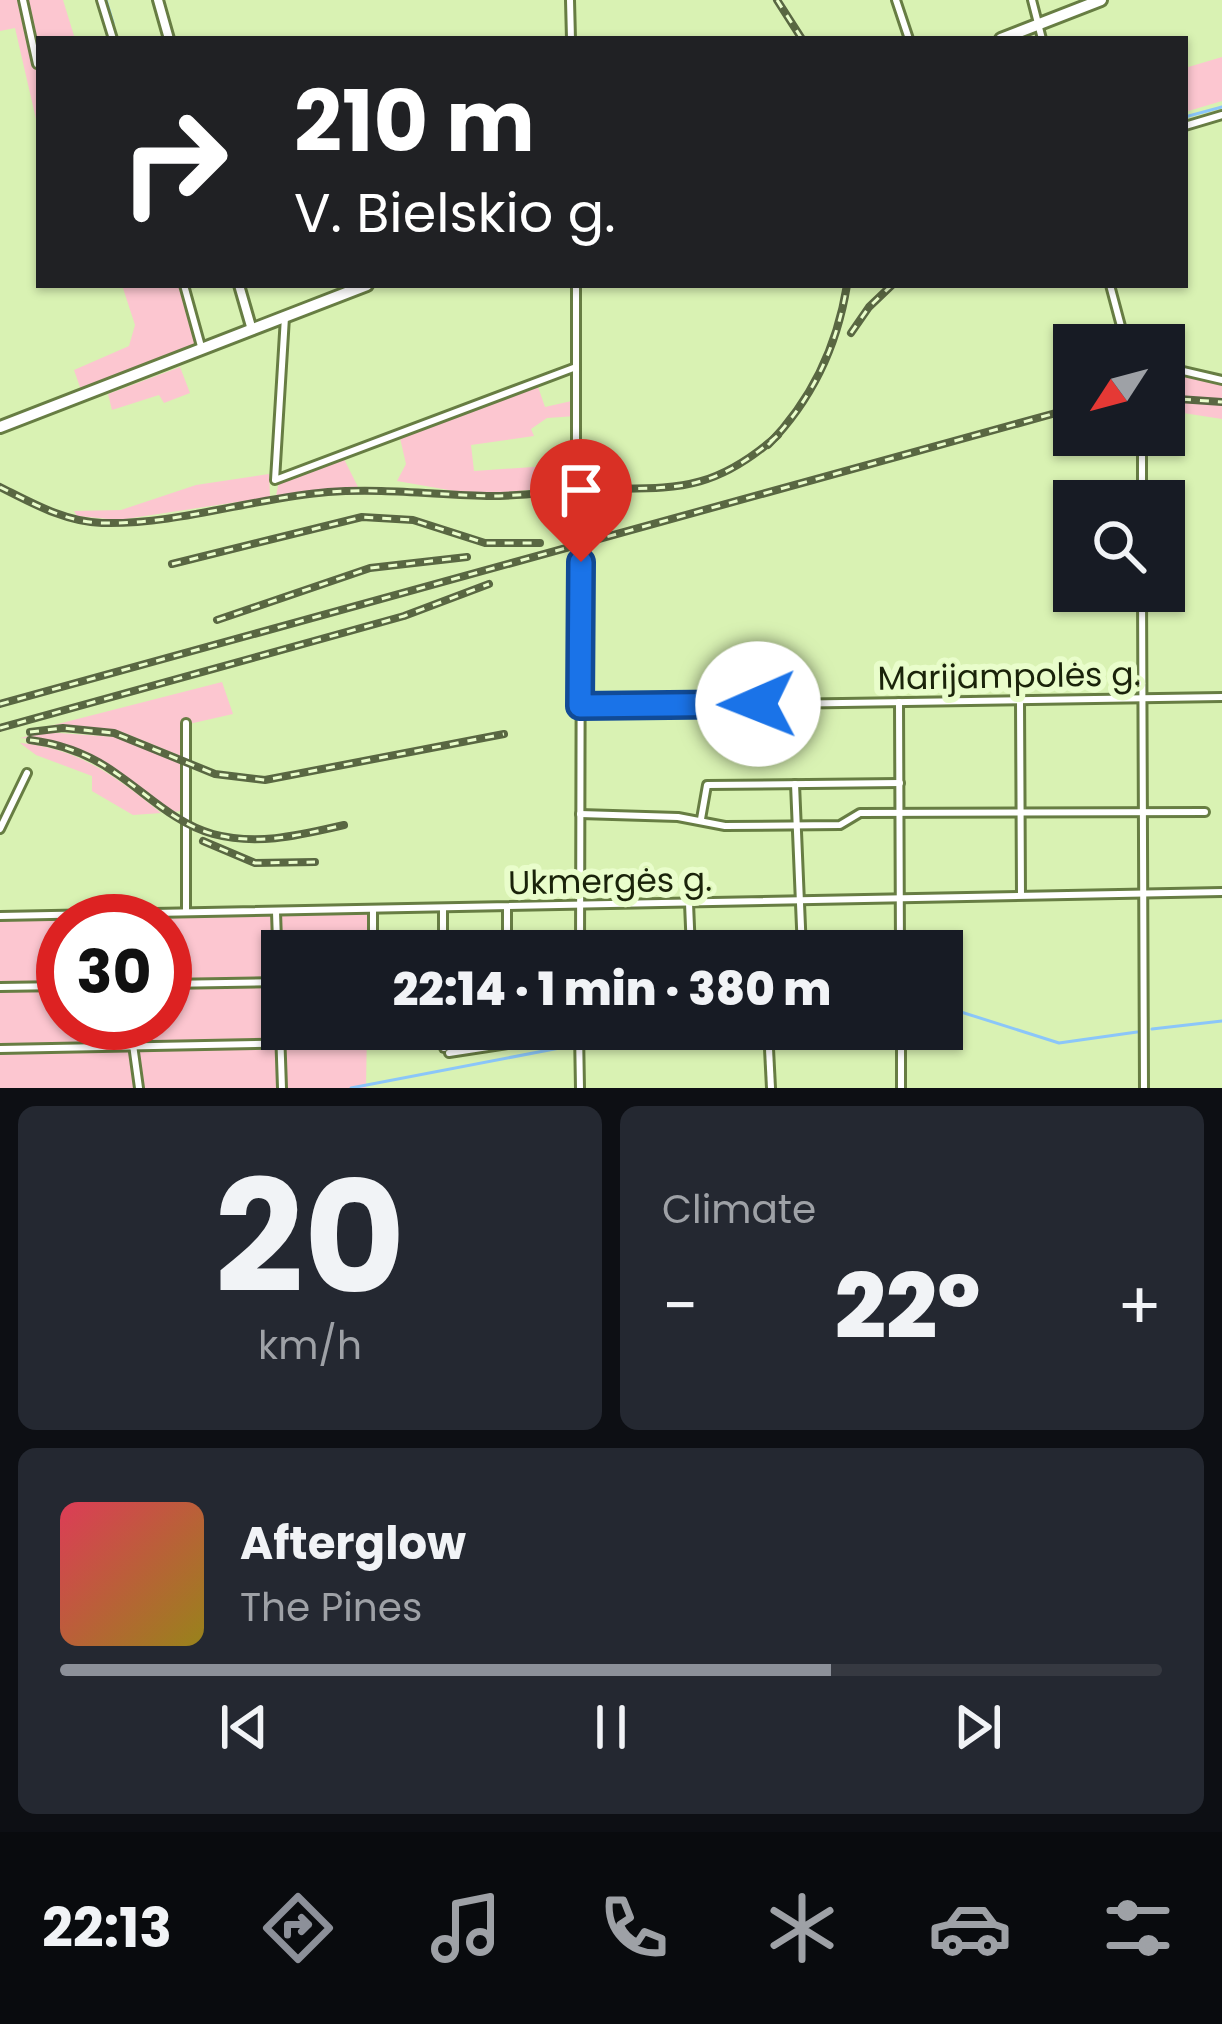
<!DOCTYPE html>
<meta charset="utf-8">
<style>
:root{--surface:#171b24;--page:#242831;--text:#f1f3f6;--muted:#9ea1a6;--line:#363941;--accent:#8c9099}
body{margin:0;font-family:Poppins,sans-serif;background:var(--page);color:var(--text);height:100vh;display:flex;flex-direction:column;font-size:45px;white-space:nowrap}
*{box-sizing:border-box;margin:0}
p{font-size:39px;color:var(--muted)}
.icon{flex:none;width:66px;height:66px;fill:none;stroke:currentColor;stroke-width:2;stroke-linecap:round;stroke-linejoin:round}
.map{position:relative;height:1088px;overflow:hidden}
.details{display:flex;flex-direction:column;gap:18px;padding:18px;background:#0d0f14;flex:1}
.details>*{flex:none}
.banner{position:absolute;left:36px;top:36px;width:1152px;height:252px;border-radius:0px;box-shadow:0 3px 9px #0004;background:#202124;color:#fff;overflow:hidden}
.needle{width:78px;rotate:234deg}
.buttons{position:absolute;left:1053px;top:324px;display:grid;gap:24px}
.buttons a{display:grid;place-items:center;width:132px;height:132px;border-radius:0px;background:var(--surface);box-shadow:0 3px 9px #0004;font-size:60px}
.speed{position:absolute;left:36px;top:894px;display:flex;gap:24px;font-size:60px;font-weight:700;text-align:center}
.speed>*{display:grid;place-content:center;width:156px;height:156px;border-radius:50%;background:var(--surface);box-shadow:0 3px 9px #0004;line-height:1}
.speed .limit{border:18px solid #d22;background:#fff;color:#111}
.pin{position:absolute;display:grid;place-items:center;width:102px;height:102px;color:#fff;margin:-123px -51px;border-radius:50% 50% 50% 0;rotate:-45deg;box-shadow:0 0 12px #0007}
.pin .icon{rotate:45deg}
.me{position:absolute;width:132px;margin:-66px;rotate:269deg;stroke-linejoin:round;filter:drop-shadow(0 0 9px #0008)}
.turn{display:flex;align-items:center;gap:42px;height:252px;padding:0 60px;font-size:54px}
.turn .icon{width:156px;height:156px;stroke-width:2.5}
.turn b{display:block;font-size:84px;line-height:102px}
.big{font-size:90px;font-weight:800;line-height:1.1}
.details .widget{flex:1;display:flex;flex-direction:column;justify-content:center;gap:18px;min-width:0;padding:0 42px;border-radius:18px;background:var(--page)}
.details .dial{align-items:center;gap:0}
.dial b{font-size:156px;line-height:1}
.song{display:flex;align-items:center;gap:36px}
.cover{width:144px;height:144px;border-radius:18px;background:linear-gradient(135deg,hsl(350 70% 55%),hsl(50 70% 35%))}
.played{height:12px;border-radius:6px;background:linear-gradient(90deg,var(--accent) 70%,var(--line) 70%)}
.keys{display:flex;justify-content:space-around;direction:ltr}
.heat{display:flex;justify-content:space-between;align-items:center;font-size:66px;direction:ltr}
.details .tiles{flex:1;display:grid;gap:18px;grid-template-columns:1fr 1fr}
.widget:last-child{grid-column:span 2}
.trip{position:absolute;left:261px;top:930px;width:702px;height:120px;border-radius:0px;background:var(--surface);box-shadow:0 3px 9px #0004;font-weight:800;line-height:120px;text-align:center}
.menu{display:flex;height:192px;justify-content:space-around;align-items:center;background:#090b0e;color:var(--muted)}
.menu .icon{width:84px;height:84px}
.menu .selected{color:var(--accent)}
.menu b{font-size:54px;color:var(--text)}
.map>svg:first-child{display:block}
.green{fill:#fcc6d0;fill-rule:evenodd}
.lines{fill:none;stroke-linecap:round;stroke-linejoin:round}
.stream{stroke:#8bc6f9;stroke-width:3}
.minor-casing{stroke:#677d43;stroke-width:12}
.secondary-casing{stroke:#677d43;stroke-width:14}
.primary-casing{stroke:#677d43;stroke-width:16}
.minor{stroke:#fff;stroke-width:6}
.secondary{stroke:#fff;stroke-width:8}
.primary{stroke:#fff;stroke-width:10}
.rail-casing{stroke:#596742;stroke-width:8}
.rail{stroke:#e9fdcb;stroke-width:3;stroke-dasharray:9;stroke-linecap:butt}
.route-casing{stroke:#114b97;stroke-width:30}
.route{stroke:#1a73e8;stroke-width:21}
.labels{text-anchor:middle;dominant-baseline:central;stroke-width:12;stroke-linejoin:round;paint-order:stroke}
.street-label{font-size:33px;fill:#1a230a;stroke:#e9fdcb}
</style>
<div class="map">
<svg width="1222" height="1088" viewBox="0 0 1222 1088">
<rect width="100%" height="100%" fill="#d9f2b3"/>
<!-- green -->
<g class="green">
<polygon points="0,0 63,0 75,39 39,39 39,132 15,28 0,31"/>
<polygon points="1222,57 1222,101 1185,112 1185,68"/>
<polygon points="122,285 178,285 197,347 81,390 74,370 129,346 135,325"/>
<polygon points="180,367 190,393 164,403 159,395 112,410 108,394"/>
<polygon points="1179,374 1222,383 1222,400 1164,395 1164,376"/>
<polygon points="536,381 545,407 576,400 576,416 547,418 531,429 534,436 471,445 474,471 576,464 576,485 497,493 460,492 397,481 406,464 400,438 403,433"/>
<polygon points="1164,400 1222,404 1222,419 1164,410"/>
<polygon points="344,459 358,487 276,496 279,481"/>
<polygon points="269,474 270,497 119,520 77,516 74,511 121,510 196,485"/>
<polygon points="222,682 233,714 180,726 181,756 117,730 50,726"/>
<path d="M 45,732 L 115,737 L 181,764 L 182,811 L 172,812 C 124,775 83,741 20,738 Z"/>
<path d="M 20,743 C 78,748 117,777 161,813 L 133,815 L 92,791 L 92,776 L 36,755 Z"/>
<path d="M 368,911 L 368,951 L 282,951 L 282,1029 L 367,1029 L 366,1088 L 0,1088 L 0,916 ZM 63,921 L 165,921 L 165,1023 L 63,1023 Z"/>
</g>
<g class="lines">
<!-- stream -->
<g class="stream">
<polyline points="106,0 113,23"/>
<polyline points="1185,117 1222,107"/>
<polyline points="942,1006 1059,1043 1137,1032"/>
<polyline points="1152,1029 1222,1021"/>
<polyline points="584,1043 659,1029"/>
<polyline points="351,1088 575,1045"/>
</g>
<defs>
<g id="minor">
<polyline points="23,0 37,64"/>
<polyline points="101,0 113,39"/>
<polyline points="570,0 571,39"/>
<polyline points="896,0 909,39"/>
<polyline points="1032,0 1042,39"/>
<polyline points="1185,126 1222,115"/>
<polyline points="184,285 202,350"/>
<polyline points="576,285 576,525"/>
<polyline points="1110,285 1126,345"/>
<polyline points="285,317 275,480 576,367"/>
<polyline points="1164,372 1179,370 1222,380"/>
<polyline points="1142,501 1142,435"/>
<polyline points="1142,591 1144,1088"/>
<polyline points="1020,701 1021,895"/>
<polyline points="899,702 900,951"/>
<polyline points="580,707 1222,697"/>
<polyline points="795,784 802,951"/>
<polyline points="580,814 678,817 725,826 840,825 860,813 1205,812"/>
<polyline points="701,819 707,785 900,783"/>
<polyline points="0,829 27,773"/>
<polyline points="689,903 691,951"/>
<polyline points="507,907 507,951"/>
<polyline points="443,909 443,951"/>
<polyline points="373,911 373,951"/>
<polyline points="186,912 186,723"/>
<polyline points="276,912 282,1088"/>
<polyline points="0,916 1222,892"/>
<polyline points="580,951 581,562"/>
<polyline points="165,984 278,982"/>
<polyline points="0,987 63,986"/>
<polyline points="130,1023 139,1088"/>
<polyline points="444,1029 444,1048"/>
<polyline points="507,1029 507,1044"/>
<polyline points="768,1029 771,1088"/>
<polyline points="901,1029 901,1088"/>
<polyline points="579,1032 580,1088"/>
<polyline points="0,1049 363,1042"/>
<polyline points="449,1053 579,1033"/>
</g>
<g id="secondary">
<polyline points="158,0 169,39"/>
<polyline points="239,285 252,330"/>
</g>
<g id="primary">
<polyline points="1001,39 1101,0"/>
<polyline points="0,427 367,285"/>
</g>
</defs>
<!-- minor casing -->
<use href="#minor" class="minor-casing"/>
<!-- secondary casing -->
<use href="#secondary" class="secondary-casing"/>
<!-- primary casing -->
<use href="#primary" class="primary-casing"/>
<!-- minor -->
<use href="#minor" class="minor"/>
<!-- secondary -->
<use href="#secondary" class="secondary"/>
<!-- primary -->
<use href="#primary" class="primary"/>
<defs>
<g id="rail">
<polyline points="777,0 802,39"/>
<polyline points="851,333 869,307 892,285"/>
<polyline points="1164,398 1222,402"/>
<path d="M 768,445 C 812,400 837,347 847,285"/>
<path d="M 0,487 C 32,503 65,522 102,523 C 177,525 253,498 328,492 C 384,488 437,495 492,496 C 519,496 547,492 574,490 C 663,485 704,501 778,435"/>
<polyline points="172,564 362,517 413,520 485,543 540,543"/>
<polyline points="217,620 370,568 467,557"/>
<polyline points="0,704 1074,408"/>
<polyline points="0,728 404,616 489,584"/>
<polyline points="30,732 63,728 114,733 215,774 265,780 504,734"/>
<path d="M 30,740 C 62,744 91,755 117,774 C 148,795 176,824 213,834 C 258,846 300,835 344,825"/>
<polyline points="203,841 255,863 315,862"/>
</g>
</defs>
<!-- rail casing -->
<use href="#rail" class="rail-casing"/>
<!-- rail -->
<use href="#rail" class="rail"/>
</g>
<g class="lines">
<defs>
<polyline id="route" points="581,562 580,706 758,704"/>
</defs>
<!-- route casing -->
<use href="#route" class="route-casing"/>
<!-- route -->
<use href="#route" class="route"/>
</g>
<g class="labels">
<!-- street labels -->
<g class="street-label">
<text transform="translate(1009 676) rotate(-1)">Marijampolės g.</text>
<text transform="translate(610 881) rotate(-1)">Ukmergės g.</text>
</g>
</g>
</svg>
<div class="buttons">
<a><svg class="needle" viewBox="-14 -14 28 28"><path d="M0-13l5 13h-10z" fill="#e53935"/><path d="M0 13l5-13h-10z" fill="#9ea1a6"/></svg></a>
<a><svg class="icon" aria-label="search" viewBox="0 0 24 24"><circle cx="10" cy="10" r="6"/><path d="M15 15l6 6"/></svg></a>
</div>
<div class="speed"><div class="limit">30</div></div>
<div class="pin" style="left:581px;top:562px;background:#d93025"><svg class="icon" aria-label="arrive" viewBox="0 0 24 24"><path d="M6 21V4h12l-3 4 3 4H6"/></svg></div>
<svg class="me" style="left:758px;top:704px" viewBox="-20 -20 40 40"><circle r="19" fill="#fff"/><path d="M0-13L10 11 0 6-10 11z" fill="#1a73e8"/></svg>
<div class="trip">22:14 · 1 min · 380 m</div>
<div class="banner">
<div class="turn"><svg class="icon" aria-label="right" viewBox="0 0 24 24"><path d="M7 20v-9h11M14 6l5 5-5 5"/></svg><div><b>210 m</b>V. Bielskio g.</div></div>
</div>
</div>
<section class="details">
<div class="tiles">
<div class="widget dial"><b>20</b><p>km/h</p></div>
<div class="widget"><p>Climate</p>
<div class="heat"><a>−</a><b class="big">22°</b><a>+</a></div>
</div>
<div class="widget">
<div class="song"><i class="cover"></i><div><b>Afterglow</b><p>The Pines</p></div></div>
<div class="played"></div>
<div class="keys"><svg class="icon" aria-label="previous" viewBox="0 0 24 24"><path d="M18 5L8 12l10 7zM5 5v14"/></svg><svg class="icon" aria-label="pause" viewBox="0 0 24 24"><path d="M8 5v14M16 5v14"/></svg><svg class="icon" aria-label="next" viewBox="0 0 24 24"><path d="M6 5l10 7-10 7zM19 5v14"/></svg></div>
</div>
</div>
</section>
<nav class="menu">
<b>22:13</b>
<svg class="icon selected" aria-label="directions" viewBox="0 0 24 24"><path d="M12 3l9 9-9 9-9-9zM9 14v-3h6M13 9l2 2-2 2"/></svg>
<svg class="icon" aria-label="music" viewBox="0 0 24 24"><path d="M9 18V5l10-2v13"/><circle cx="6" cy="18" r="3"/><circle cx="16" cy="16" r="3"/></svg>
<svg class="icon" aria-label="phone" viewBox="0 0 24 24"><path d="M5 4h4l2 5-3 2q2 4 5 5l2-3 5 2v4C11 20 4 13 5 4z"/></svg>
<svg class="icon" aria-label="climate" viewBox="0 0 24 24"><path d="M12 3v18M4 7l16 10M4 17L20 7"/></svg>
<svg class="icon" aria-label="car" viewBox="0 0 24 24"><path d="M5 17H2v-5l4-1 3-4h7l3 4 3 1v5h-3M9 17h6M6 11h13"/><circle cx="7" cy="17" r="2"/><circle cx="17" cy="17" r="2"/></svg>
<svg class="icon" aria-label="filters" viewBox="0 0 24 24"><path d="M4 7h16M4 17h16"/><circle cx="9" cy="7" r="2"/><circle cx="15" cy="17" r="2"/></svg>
</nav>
